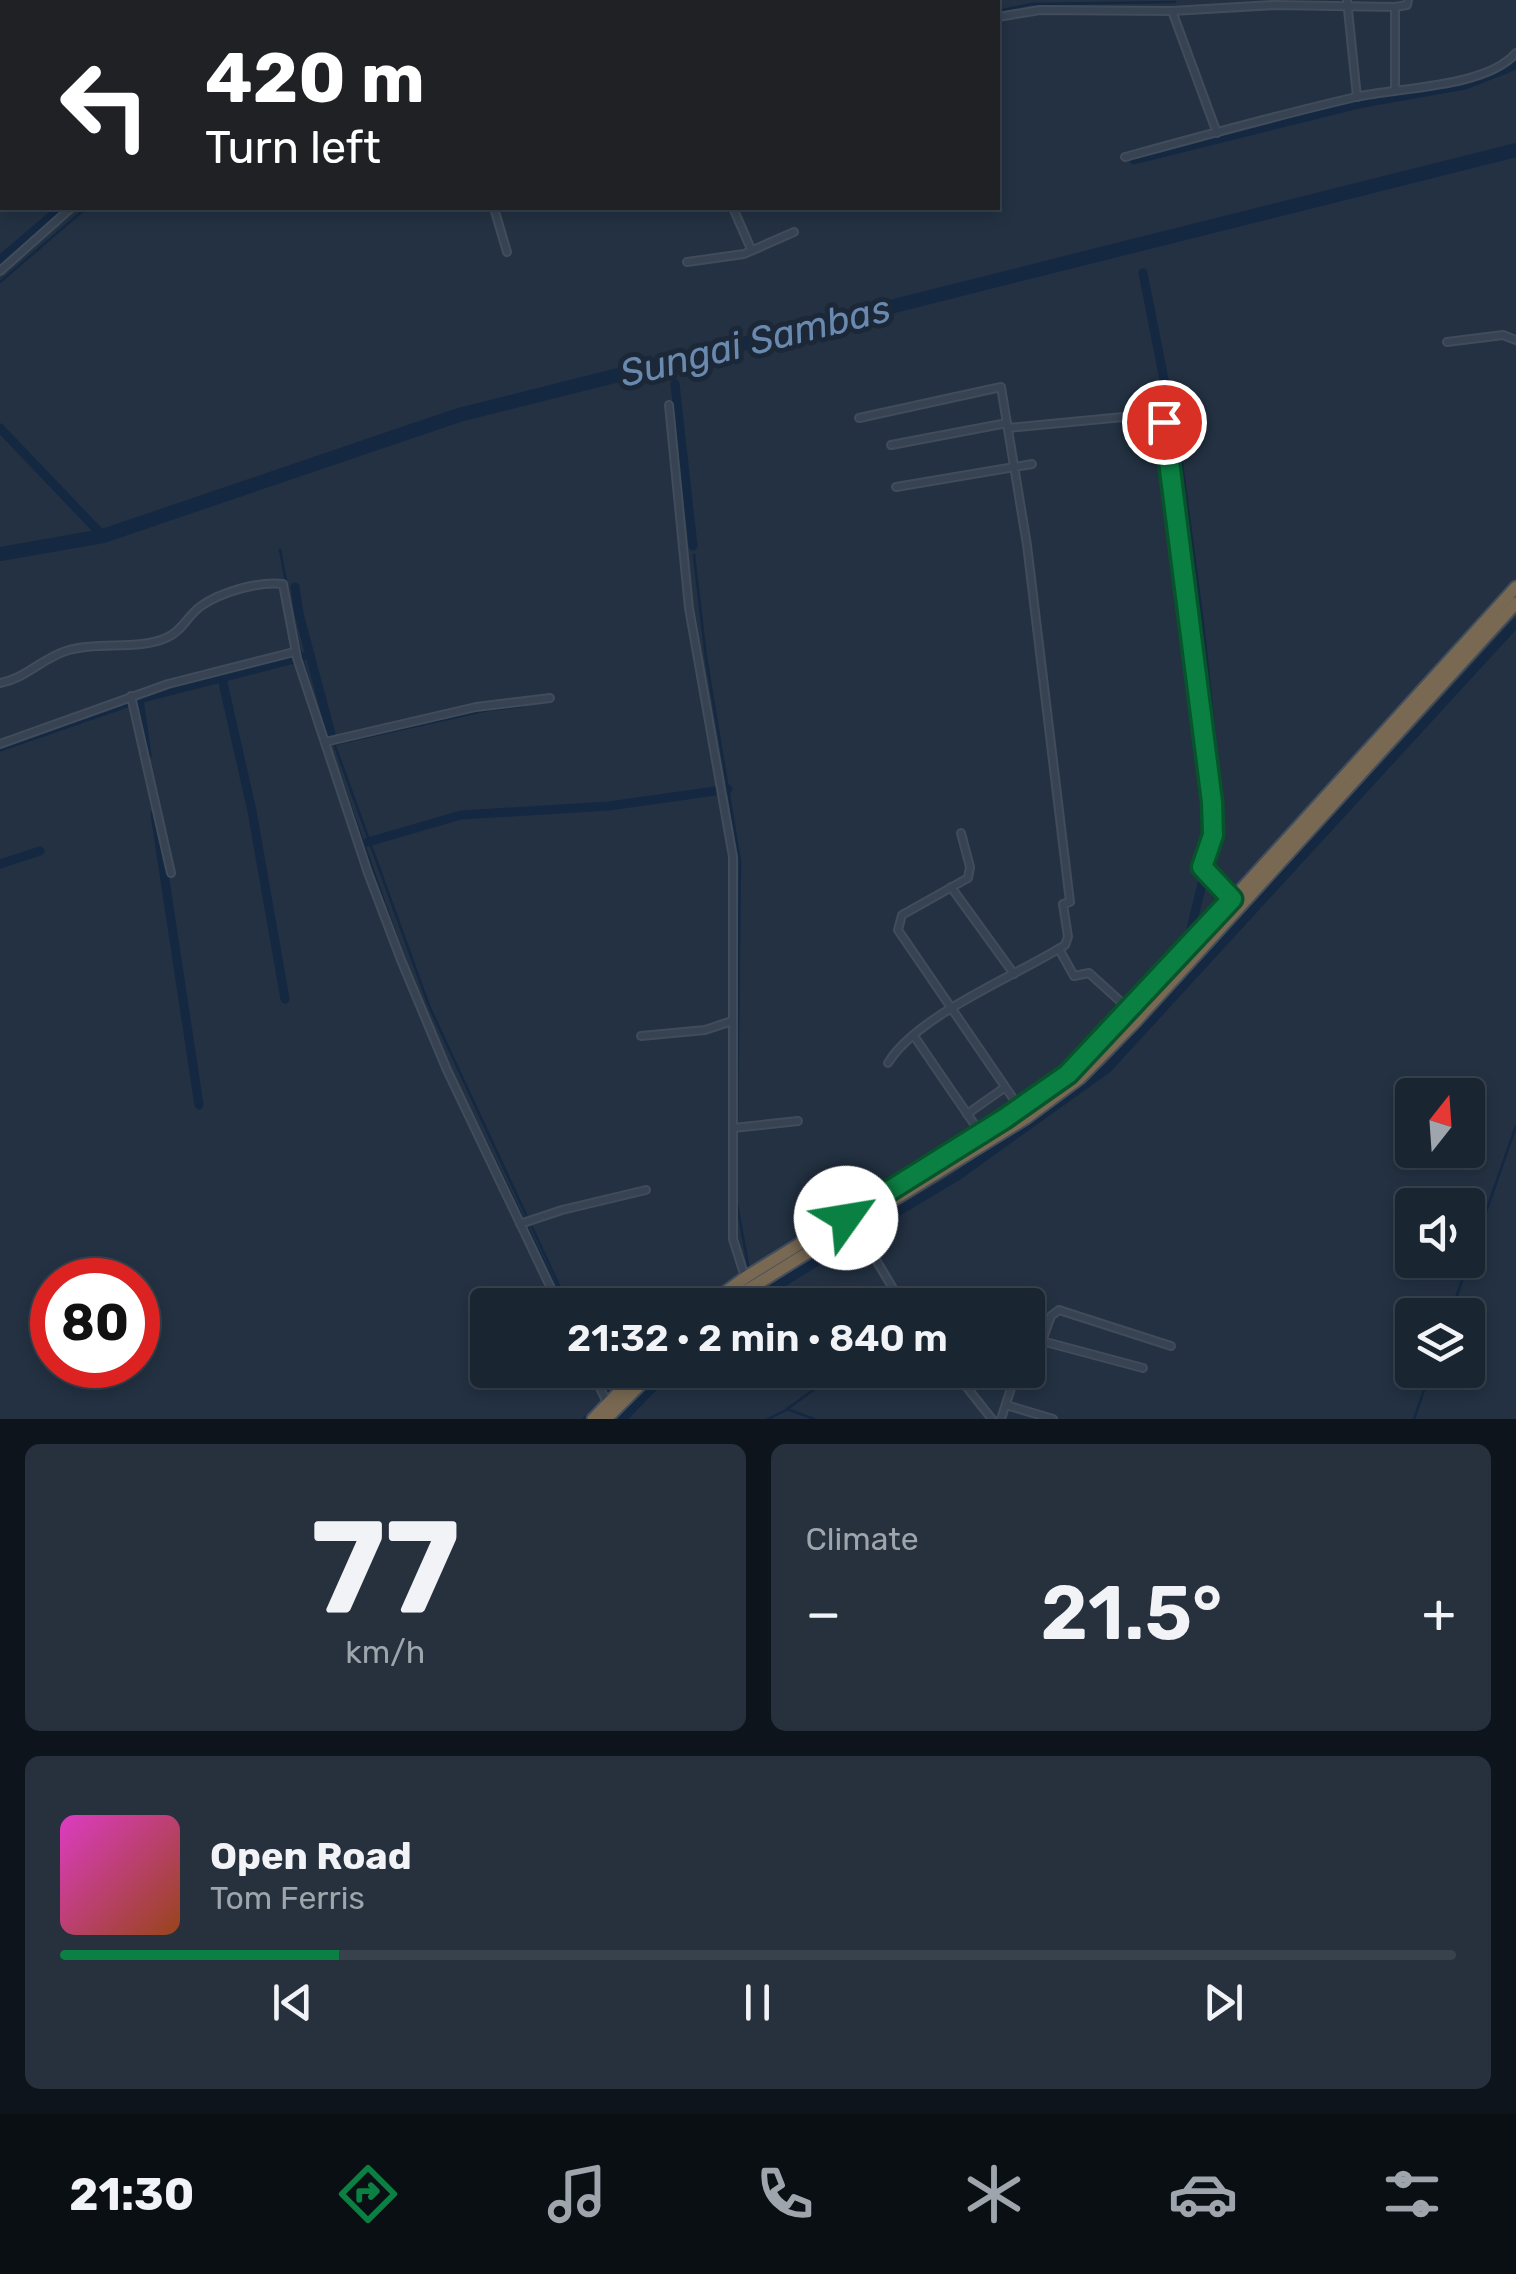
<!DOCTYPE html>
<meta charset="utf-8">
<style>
:root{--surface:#1a2532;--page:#27313e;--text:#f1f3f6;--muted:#9fa5ac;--line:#38424d;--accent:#0b8043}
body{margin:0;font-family:Rubik,sans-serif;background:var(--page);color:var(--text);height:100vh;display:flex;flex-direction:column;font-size:38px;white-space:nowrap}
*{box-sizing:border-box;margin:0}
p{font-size:32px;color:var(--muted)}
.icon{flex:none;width:55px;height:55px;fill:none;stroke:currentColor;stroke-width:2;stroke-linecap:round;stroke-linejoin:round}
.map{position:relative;height:1419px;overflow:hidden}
.panel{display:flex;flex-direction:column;gap:25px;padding:25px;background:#0e141c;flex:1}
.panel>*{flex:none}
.hud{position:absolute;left:0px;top:0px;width:1000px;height:210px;box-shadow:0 5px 15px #0003,0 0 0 2px var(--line);background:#202124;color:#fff;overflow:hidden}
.needle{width:65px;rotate:17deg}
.fabs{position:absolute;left:1395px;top:1078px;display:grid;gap:20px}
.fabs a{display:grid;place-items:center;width:90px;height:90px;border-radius:10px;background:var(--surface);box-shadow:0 5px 15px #0003,0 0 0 2px var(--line);font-size:50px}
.speed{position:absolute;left:30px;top:1258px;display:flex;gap:20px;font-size:50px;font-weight:700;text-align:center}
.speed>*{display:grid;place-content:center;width:130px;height:130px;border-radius:50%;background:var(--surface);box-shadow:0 5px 15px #0003,0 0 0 2px var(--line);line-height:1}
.speed .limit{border:15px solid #d22;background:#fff;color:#111}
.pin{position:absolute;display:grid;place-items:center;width:85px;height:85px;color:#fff;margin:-42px;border:5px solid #fff;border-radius:50%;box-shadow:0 2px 10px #0007}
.me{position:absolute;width:110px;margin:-55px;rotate:58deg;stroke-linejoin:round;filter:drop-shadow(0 0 8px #0008)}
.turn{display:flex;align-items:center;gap:35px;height:210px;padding:0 40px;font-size:45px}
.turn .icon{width:130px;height:130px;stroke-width:2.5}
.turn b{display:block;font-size:70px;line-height:85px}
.big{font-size:75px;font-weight:600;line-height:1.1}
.panel .tile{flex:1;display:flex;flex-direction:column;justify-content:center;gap:15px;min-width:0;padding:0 35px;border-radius:15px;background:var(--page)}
.panel .dial{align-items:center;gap:0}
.dial b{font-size:130px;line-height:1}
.song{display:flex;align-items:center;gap:30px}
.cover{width:120px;height:120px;border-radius:15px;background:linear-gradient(135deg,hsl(310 70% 55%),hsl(20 70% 35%))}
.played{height:10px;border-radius:5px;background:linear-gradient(90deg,var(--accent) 20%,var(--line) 20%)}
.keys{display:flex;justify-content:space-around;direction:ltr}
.heat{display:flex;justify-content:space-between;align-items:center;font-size:55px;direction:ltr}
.panel .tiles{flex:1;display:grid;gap:25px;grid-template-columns:1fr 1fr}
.tile:last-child{grid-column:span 2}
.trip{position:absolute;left:470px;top:1288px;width:575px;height:100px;border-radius:10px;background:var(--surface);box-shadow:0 5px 15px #0003,0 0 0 2px var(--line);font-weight:600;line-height:100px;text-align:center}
.menu{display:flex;height:160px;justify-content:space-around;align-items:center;background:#0a0f14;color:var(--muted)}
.menu .icon{width:70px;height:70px}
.menu .current{color:var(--accent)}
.menu b{font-size:45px;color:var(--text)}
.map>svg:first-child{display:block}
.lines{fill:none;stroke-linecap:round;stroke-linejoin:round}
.stream{stroke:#142842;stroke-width:2.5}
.canal{stroke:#142842;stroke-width:9}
.river{stroke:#142842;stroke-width:14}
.street-casing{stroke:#414c5b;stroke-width:10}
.highway-casing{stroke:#424e5c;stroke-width:15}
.street{stroke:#374352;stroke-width:6}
.highway{stroke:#796953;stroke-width:11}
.route-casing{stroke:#07532c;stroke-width:25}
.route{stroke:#0b8043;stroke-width:18}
.labels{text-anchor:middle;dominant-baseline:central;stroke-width:10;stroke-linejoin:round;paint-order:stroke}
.water-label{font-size:38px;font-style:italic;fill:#6989ae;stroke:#1c2837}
</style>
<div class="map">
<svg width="1516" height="1419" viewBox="0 0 1516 1419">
<rect width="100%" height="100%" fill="#233142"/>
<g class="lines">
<!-- stream -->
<g class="stream">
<polyline points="90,0 92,2"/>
<polyline points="197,0 200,2"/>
<polyline points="512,0 514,2"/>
<polyline points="622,0 623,2"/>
<polyline points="722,0 723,2"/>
<polyline points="911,0 912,2"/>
<polyline points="239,2 242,0"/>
<polyline points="0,4 4,0"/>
<polyline points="998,11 1032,4 1175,2"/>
<polyline points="0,282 86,208"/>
<polyline points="280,550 298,643 319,715"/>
<polyline points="694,555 706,658 740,861 737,1121"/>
<polyline points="335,744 488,710 523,706"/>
<polyline points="335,746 429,1006 526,1215"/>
<polyline points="331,751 405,961"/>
<polyline points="1233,890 1338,775"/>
<polyline points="444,1056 522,1216"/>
<polyline points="1021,1099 1054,1078 1224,899"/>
<polyline points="991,1119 1011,1106"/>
<polyline points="736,1156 736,1134"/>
<polyline points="866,1196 957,1140"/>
<polyline points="736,1199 749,1270"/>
<polyline points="532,1227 568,1305"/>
<polyline points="528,1228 565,1305"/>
<polyline points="1450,1315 1516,1126"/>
<polyline points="595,1370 604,1389"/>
<polyline points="599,1370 609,1392 630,1370"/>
<polyline points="584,1419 600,1402"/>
<polyline points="768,1419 786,1410"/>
<polyline points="814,1419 787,1409 841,1370"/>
<polyline points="1414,1419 1431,1370"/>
</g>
<!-- canal -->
<g class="canal">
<polyline points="1134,160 1363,103 1465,85 1516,65"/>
<polyline points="0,260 61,208"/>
<polyline points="1143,273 1175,435 1200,626 1220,815 1207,866"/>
<polyline points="675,384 693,546"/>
<polyline points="0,428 103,536"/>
<polyline points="295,587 299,614 331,734"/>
<polyline points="222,678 252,811 285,999"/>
<polyline points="0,747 130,702"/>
<polyline points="147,755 139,699 302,657"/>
<polyline points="727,789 728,789"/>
<polyline points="155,814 199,1105"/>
<polyline points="368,842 461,815 609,806 715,791"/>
<polyline points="0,864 40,851"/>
<polyline points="1189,937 1203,880"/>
<polyline points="864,1232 956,1177 1108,1068 1516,623"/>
<polyline points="746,1305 855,1238"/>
<polyline points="622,1419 670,1370"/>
</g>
<!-- river -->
<polyline class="river" points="0,554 103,536 459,415 1516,150"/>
<defs>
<g id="street">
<polyline points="504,0 506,2"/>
<polyline points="1347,0 1357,97"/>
<polyline points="1395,7 1395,90"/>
<polyline points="1172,11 1274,5 1395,7 1407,5 1408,0"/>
<polyline points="998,17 1040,10 1172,11 1217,133"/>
<path d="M 1125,157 C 1202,136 1278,115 1356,97 C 1399,87 1485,88 1516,53"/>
<polyline points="494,208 507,252"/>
<polyline points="733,208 751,249"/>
<polyline points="687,262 744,254 794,232"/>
<polyline points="0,271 71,208"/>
<polyline points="1447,342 1503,335 1516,340"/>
<polyline points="669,405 689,608 733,857 733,1239 745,1277"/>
<path d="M 859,418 L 1001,387 L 1027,545 L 1070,902 L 1063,904 L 1068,937 L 1065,945 C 1016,976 917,1015 888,1063"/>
<polyline points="1008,428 1144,415 1158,417 1164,422 1213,801 1213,835 1202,867 1233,899"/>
<polyline points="891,445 1007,423"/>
<polyline points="896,487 1032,464"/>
<path d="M 0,683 C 27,678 43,657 69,650 C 100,641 139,651 168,637 C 183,630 188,615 201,606 C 221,592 259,581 283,584 L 297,658 L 368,873 L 401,960 L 447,1070 L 559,1305"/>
<polyline points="131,696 171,873"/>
<polyline points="325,742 476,707 550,698"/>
<polyline points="0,744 168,684 294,652"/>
<polyline points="961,833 970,867 968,878 902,915 898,930 1019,1107"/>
<polyline points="951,887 1014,974"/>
<polyline points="1059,949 1074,976 1089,973 1131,1011"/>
<polyline points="641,1036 705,1030 732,1021"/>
<polyline points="914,1036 981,1134"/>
<polyline points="967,1114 1004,1088"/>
<polyline points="733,1128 798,1121"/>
<polyline points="520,1224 562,1210 646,1190"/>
<polyline points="855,1225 903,1305"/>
<polyline points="1028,1339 1042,1341 1051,1316 1059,1310 1171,1346"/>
<polyline points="1042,1341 1143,1368"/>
<polyline points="591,1370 607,1402"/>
<polyline points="953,1370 992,1419"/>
<polyline points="1006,1405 1053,1419"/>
<polyline points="1001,1419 1017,1370"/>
</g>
<g id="highway">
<polyline points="708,1305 746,1277 1044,1093 1068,1074 1131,1011 1516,587"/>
<polyline points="723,1305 1026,1118 1080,1078 1134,1023 1516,603"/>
<polyline points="593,1419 640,1370"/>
<polyline points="606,1419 655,1370"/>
</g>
</defs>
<!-- street casing -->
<use href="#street" class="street-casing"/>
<!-- highway casing -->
<use href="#highway" class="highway-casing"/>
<!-- street -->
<use href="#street" class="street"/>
<!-- highway -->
<use href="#highway" class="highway"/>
</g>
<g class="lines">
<defs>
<polyline id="route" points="846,1218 1004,1119 1068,1074 1232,899 1202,867 1213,835 1212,802 1164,422"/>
</defs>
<!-- route casing -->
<use href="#route" class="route-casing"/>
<!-- route -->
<use href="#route" class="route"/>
</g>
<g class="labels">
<!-- water labels -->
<g class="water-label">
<text transform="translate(755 341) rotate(-14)">Sungai Sambas</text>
</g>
</g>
</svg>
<div class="fabs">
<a><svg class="needle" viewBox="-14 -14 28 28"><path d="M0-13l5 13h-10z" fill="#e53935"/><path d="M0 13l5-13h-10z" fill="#9fa5ac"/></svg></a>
<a><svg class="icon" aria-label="sound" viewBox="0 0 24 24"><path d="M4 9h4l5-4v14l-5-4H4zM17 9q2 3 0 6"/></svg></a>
<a><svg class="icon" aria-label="layers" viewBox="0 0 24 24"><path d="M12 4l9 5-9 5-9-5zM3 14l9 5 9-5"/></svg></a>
</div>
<div class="speed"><div class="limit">80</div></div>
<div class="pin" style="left:1164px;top:422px;background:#d93025"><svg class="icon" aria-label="arrive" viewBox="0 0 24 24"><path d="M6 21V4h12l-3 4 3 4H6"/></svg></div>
<svg class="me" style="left:846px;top:1218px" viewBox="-20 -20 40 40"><circle r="19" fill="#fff"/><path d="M0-13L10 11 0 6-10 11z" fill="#0b8043"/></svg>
<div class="trip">21:32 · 2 min · 840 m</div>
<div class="hud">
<div class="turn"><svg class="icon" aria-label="left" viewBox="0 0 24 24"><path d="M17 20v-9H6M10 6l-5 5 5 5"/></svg><div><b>420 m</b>Turn left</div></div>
</div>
</div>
<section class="panel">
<div class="tiles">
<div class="tile dial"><b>77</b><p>km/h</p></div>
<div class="tile"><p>Climate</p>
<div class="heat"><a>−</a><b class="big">21.5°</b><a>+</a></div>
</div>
<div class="tile">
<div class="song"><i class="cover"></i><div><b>Open Road</b><p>Tom Ferris</p></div></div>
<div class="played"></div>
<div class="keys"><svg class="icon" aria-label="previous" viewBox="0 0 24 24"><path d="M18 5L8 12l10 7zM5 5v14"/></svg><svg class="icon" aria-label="pause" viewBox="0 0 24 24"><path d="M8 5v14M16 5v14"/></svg><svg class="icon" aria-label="next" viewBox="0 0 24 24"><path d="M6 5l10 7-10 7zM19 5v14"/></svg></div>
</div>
</div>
</section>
<nav class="menu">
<b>21:30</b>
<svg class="icon current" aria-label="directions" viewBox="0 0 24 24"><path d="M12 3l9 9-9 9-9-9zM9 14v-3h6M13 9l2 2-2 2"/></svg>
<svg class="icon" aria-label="music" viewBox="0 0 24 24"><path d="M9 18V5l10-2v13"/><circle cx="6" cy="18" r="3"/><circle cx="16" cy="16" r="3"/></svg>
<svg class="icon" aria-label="phone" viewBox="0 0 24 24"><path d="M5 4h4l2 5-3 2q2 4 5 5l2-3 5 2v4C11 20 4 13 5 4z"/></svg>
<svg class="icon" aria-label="climate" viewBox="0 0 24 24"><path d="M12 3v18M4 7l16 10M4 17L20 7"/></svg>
<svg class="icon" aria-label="car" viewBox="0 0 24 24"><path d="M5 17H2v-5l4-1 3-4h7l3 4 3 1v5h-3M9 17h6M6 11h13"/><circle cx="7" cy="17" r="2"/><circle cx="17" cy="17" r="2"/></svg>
<svg class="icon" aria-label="filters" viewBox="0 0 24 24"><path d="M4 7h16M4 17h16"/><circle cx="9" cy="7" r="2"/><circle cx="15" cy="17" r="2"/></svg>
</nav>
